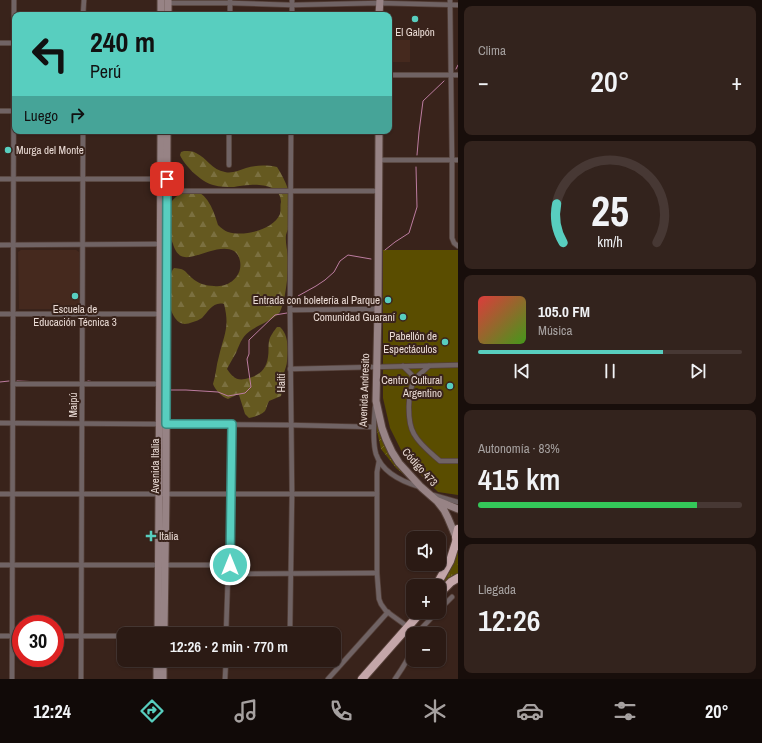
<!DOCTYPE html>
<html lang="es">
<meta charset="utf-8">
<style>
:root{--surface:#2b1a14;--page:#33231d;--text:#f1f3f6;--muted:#a6a1a0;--line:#473834;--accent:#58cebf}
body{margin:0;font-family:"Archivo Narrow",sans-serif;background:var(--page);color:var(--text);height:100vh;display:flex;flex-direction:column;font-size:15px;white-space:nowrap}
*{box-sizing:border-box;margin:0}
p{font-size:13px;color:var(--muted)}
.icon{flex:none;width:22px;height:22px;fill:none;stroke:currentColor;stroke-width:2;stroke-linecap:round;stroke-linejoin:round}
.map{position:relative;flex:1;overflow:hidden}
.side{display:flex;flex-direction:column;gap:6px;padding:6px;background:#180e0b;width:304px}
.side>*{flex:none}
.banner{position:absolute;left:12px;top:12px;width:380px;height:122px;border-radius:8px;box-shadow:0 1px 3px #0004,0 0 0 1px var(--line);background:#58cebf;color:#111;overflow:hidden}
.controls{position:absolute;left:406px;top:531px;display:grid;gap:8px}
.controls a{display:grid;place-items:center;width:40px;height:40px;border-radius:8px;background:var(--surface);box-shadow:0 1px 3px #0004,0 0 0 1px var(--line);font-size:20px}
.speed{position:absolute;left:12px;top:615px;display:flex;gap:8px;font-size:20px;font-weight:700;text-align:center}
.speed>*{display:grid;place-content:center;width:52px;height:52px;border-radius:50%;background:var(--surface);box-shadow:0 1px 3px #0004,0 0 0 1px var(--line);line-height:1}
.speed .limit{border:6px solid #d22;background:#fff;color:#111}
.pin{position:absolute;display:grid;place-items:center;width:34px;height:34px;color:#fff;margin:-17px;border-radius:8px;box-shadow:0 2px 6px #0006}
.me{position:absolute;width:44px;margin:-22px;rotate:0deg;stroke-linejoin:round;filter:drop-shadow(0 0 3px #0008)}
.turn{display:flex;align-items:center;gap:14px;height:84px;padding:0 12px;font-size:18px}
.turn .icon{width:52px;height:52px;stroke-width:2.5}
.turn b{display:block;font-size:28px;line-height:34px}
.then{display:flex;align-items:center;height:38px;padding:0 12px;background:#0003;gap:8px;font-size:15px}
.big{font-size:30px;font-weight:600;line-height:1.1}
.side .tile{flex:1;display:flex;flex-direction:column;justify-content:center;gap:6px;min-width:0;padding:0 14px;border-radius:8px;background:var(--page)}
.side .dial{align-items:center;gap:0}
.dial svg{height:104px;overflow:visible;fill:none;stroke:var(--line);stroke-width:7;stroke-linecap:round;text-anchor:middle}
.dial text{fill:var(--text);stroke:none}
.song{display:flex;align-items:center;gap:12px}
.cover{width:48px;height:48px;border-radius:6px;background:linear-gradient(135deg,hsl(0 70% 55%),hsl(100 70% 35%))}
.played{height:4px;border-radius:2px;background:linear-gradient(90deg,var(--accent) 70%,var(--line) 70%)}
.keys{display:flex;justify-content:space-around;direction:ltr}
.heat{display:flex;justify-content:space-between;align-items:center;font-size:22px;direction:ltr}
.charge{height:6px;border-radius:3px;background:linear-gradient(90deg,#34c759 83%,var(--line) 0)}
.trip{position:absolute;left:117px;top:627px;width:224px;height:40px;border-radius:8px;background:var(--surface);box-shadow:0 1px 3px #0004,0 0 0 1px var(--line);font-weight:600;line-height:40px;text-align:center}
.tabs{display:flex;height:64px;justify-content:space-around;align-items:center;background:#110a08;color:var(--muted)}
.tabs .icon{width:28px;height:28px}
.tabs .active{color:var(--accent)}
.tabs b{font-size:18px;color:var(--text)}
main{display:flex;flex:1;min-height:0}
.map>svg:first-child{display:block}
.built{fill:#45291e}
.grass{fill:url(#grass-tufts)}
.forest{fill:url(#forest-firs)}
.park{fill:#5a4d00}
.garden{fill:url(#garden-furrows)}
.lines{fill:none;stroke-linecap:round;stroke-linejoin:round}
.stream{stroke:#bc7ca0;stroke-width:1}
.minor-casing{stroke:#554039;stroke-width:6}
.secondary-casing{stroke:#554039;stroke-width:9}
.trunk-casing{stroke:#554039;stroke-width:10}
.minor{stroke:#706364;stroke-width:4.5}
.secondary{stroke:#978385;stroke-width:7}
.trunk{stroke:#c4a6a9;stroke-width:8}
.route-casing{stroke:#39867c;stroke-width:10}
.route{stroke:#58cebf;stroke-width:7}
.poi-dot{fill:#58cebf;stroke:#39231b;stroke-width:1.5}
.labels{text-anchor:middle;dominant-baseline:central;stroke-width:4;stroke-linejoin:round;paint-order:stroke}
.poi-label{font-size:11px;fill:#eadbd5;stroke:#39231b;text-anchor:end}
.street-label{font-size:11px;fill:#eadbd5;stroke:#39231b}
</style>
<main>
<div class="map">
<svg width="458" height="679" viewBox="0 0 458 679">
<defs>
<pattern id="grass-tufts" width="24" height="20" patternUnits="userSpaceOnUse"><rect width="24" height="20" fill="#5a4d00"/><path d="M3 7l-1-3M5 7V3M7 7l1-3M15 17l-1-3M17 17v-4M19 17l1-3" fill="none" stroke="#726624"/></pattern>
<pattern id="forest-firs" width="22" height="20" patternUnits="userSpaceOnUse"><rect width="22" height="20" fill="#655920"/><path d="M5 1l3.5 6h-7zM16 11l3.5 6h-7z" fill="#7b7040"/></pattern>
<pattern id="garden-furrows" width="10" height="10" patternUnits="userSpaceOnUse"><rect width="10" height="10" fill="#5a4d00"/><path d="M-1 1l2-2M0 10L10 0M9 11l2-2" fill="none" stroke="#726624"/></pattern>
</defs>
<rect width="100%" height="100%" fill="#39231b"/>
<!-- built -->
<g class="built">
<rect x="389" y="40" width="21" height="22"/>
<polygon points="21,250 76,250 79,252 79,309 19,309 18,252"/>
</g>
<!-- grass -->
<polygon class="grass" points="456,548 458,551 458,575 439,591 439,587"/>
<!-- forest -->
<path class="forest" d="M 184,151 C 188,151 193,151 196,153 C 207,158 212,170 225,172 C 232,174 239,170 246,168 C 255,165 267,165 277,167 C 286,181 292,196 293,213 C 294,222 288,227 286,235 C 285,243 288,252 288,259 C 289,270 285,306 279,313 C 274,319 261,324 253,329 C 242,336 241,341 236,353 C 233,358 230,363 227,369 C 232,376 236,381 245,379 C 258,376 266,371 268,357 C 269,352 268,346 269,341 C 270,336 274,331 277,327 L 280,327 C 289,335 288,350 287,361 C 287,365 285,369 284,373 C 283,381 283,388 281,396 L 269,401 C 267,404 267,408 265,411 C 261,415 254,417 249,418 L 245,414 L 239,395 L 236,395 L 228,399 C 222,397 215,390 213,384 C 216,375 216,366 219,356 C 224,335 230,327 224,304 C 213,301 208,312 202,318 C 199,320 196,321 193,322 C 185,325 180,325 175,318 C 169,309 168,299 169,288 C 169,282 170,272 174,268 C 186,269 184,271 192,278 C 197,283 206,286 214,286 C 229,288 243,276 240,261 C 239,257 238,254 234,251 C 219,242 192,262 181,256 C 177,254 174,248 173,244 C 171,238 167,233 166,227 C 165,222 167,214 168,209 C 169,202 177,195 184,192 C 205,184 214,211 218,225 C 221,228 225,231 228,232 C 244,237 273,230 280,214 C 281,210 280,205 281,202 C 281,186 261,184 250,185 C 244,185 239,186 234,187 C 227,187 220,187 213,185 C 201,182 184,165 180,155 L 181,152 Z"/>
<!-- park -->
<polygon class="park" points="383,250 458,250 458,495 438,492 406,460 390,428 383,398"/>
<!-- garden -->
<polygon class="garden" points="374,417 376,417 385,443 397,466 408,478 396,468 381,449"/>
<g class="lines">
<!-- stream -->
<g class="stream">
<polyline points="456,69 458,65"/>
<polyline points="417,155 419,132 423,101 444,81"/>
<polyline points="385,250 395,242 409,233 417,207 416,167"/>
<polyline points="292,306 298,296 316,286 325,280 334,272 340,261 348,255 371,259"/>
<polyline points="17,381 43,382"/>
<polyline points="88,381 95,382"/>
<polyline points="0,382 9,381"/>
<polyline points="170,390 186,390 218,392 228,396 245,393 251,387 247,359 249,354 249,340 275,315 287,313"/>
</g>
<defs>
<g id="minor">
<polyline points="450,0 452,160 452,238 454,243 458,246"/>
<polyline points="167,3 230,3 292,5 379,3 458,5"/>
<polyline points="83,15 84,0"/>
<polyline points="230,15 230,0"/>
<polyline points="292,15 292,0"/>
<polyline points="0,43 15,43"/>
<polyline points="389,75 458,75"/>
<polyline points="0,111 15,111"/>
<polyline points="379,160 458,160"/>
<polyline points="229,165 229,131"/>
<polyline points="0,179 162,179"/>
<polyline points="164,191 379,191"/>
<polyline points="0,245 163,244"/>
<polyline points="290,310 378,309"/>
<polyline points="0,314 162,314"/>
<polyline points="403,366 411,374 415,380"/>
<path d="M 429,366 C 425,370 419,374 415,379 C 407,391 407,422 414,434 C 420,445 431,453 440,461 L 458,461"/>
<polyline points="290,369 458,365"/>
<polyline points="13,384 161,384"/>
<path d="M 375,407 C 374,420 372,441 376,454 C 382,472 403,482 420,487"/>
<polyline points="0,423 290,425 373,427"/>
<polyline points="379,461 377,472 377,573 379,599 381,604 386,611 408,627 414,634"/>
<polyline points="0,494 377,494"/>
<polyline points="433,495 458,502"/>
<polyline points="0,565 230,565"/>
<polyline points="228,574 377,573"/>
<polyline points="439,610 452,597"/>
<polyline points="226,634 228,574 230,565 232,424"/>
<polyline points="287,634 290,629 292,494 290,310 291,131"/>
<polyline points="416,634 437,612"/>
<polyline points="0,636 21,636"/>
<polyline points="55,636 124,636"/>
<polyline points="12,679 14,0"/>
<polyline points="81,679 83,131"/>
<polyline points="225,679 226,660"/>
<polyline points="328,679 388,612"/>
<path d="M 395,679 C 402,669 409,659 413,647"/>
</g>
<g id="secondary">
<polyline points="161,15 161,0"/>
<polyline points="168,15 168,0"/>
<polyline points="379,15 380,0"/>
<polyline points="379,131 378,309 376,401 382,428 386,439 392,452 399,463 421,487 437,501 444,510 448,518 456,537"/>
<polyline points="438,501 458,509"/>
<polyline points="158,634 159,494 161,131"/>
<polyline points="164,634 166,494 167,131"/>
<polyline points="157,679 157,660"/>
<polyline points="163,679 163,660"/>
</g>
<g id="trunk">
<polyline points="457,546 456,537 458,529"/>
<polyline points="436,586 450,561 456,542"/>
<polyline points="439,594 451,582 458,578"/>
<polyline points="362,679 421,612"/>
</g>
</defs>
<!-- minor casing -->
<use href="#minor" class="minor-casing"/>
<!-- secondary casing -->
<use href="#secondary" class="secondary-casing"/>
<!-- trunk casing -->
<use href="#trunk" class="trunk-casing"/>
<!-- minor -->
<use href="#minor" class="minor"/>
<!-- secondary -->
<use href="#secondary" class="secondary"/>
<!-- trunk -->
<use href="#trunk" class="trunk"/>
</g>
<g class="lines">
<defs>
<polyline id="route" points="167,179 166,424 232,424 230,565"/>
</defs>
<!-- route casing -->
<use href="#route" class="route-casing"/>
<!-- route -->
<use href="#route" class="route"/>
</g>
<!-- markers -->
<g class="poi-dot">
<circle cx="415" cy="19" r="4"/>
<circle cx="8" cy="150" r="4"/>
<circle cx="75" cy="296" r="4"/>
<circle cx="388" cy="300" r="4"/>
<circle cx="403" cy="317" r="4"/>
<circle cx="445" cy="342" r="4"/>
<circle cx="450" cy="386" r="4"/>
<path d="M149 530h4v4h4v4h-4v4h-4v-4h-4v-4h4z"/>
</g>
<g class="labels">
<!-- poi labels -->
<g class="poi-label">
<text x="415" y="32" text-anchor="middle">El Galpón</text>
<text x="16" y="150" text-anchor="start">Murga del Monte</text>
<text x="380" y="300">Entrada con boletería al Parque</text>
<text x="75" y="309" text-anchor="middle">Escuela de<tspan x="75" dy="13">Educación Técnica 3</tspan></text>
<text x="395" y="317">Comunidad Guaraní</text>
<text x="437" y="336">Pabellón de<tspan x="437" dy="13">Espectáculos</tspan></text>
<text x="442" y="380">Centro Cultural<tspan x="442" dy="13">Argentino</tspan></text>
<text x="159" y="536" text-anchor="start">Italia</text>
</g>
<!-- street labels -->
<g class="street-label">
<text transform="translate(281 383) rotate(-90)">Haití</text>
<text transform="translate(364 390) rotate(-88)">Avenida Andresito</text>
<text transform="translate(73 405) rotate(-90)">Maipú</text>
<text transform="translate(155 466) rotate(-90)">Avenida Italia</text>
<text transform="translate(420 467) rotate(48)">Código 473</text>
</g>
</g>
</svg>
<div class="controls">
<a><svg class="icon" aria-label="sound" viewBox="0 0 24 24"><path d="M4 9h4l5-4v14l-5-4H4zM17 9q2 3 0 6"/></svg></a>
<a>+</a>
<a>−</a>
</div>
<div class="speed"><div class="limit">30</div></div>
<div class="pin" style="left:167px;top:179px;background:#d93025"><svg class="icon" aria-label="arrive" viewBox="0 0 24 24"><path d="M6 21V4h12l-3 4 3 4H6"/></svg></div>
<svg class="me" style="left:230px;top:565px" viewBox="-20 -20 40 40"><circle r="17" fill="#58cebf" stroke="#fff" stroke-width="3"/><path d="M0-11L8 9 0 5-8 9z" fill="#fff"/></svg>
<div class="trip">12:26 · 2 min · 770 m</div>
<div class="banner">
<div class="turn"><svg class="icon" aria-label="left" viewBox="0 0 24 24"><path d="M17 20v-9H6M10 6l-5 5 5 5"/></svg><div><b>240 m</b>Perú</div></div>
<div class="then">Luego<svg class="icon" aria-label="right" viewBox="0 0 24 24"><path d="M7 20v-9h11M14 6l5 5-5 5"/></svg></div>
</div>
</div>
<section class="side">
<div class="tile"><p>Clima</p>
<div class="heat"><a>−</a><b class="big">20°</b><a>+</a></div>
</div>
<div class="tile dial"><svg viewBox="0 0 100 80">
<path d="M14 69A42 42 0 1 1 86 69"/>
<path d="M14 69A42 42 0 0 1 9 39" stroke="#58cebf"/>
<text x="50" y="56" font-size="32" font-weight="700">25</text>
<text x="50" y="72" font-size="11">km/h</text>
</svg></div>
<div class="tile">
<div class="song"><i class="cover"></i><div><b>105.0 FM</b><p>Música</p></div></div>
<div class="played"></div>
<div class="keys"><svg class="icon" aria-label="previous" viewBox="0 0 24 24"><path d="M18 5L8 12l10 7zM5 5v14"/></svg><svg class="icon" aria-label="pause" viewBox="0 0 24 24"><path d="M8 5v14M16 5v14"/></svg><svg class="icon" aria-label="next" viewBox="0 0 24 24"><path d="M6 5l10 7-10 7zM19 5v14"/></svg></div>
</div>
<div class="tile"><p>Autonomía · 83%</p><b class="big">415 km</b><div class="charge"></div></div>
<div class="tile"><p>Llegada</p><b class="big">12:26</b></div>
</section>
</main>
<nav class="tabs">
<b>12:24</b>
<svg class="icon active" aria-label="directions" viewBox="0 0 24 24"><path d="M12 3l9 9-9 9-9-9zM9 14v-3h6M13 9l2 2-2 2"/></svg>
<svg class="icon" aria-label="music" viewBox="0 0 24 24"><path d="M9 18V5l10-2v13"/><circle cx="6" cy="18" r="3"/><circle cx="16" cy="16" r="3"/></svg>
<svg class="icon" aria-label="phone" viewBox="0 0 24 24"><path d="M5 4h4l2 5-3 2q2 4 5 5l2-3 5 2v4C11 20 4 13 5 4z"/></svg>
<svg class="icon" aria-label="climate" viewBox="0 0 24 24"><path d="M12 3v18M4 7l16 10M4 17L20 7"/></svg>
<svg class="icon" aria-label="car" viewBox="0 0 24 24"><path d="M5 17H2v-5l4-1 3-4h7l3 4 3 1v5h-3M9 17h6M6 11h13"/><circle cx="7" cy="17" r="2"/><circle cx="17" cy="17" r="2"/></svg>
<svg class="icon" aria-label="filters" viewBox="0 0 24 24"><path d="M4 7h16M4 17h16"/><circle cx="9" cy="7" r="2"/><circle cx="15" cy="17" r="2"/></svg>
<b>20°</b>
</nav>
